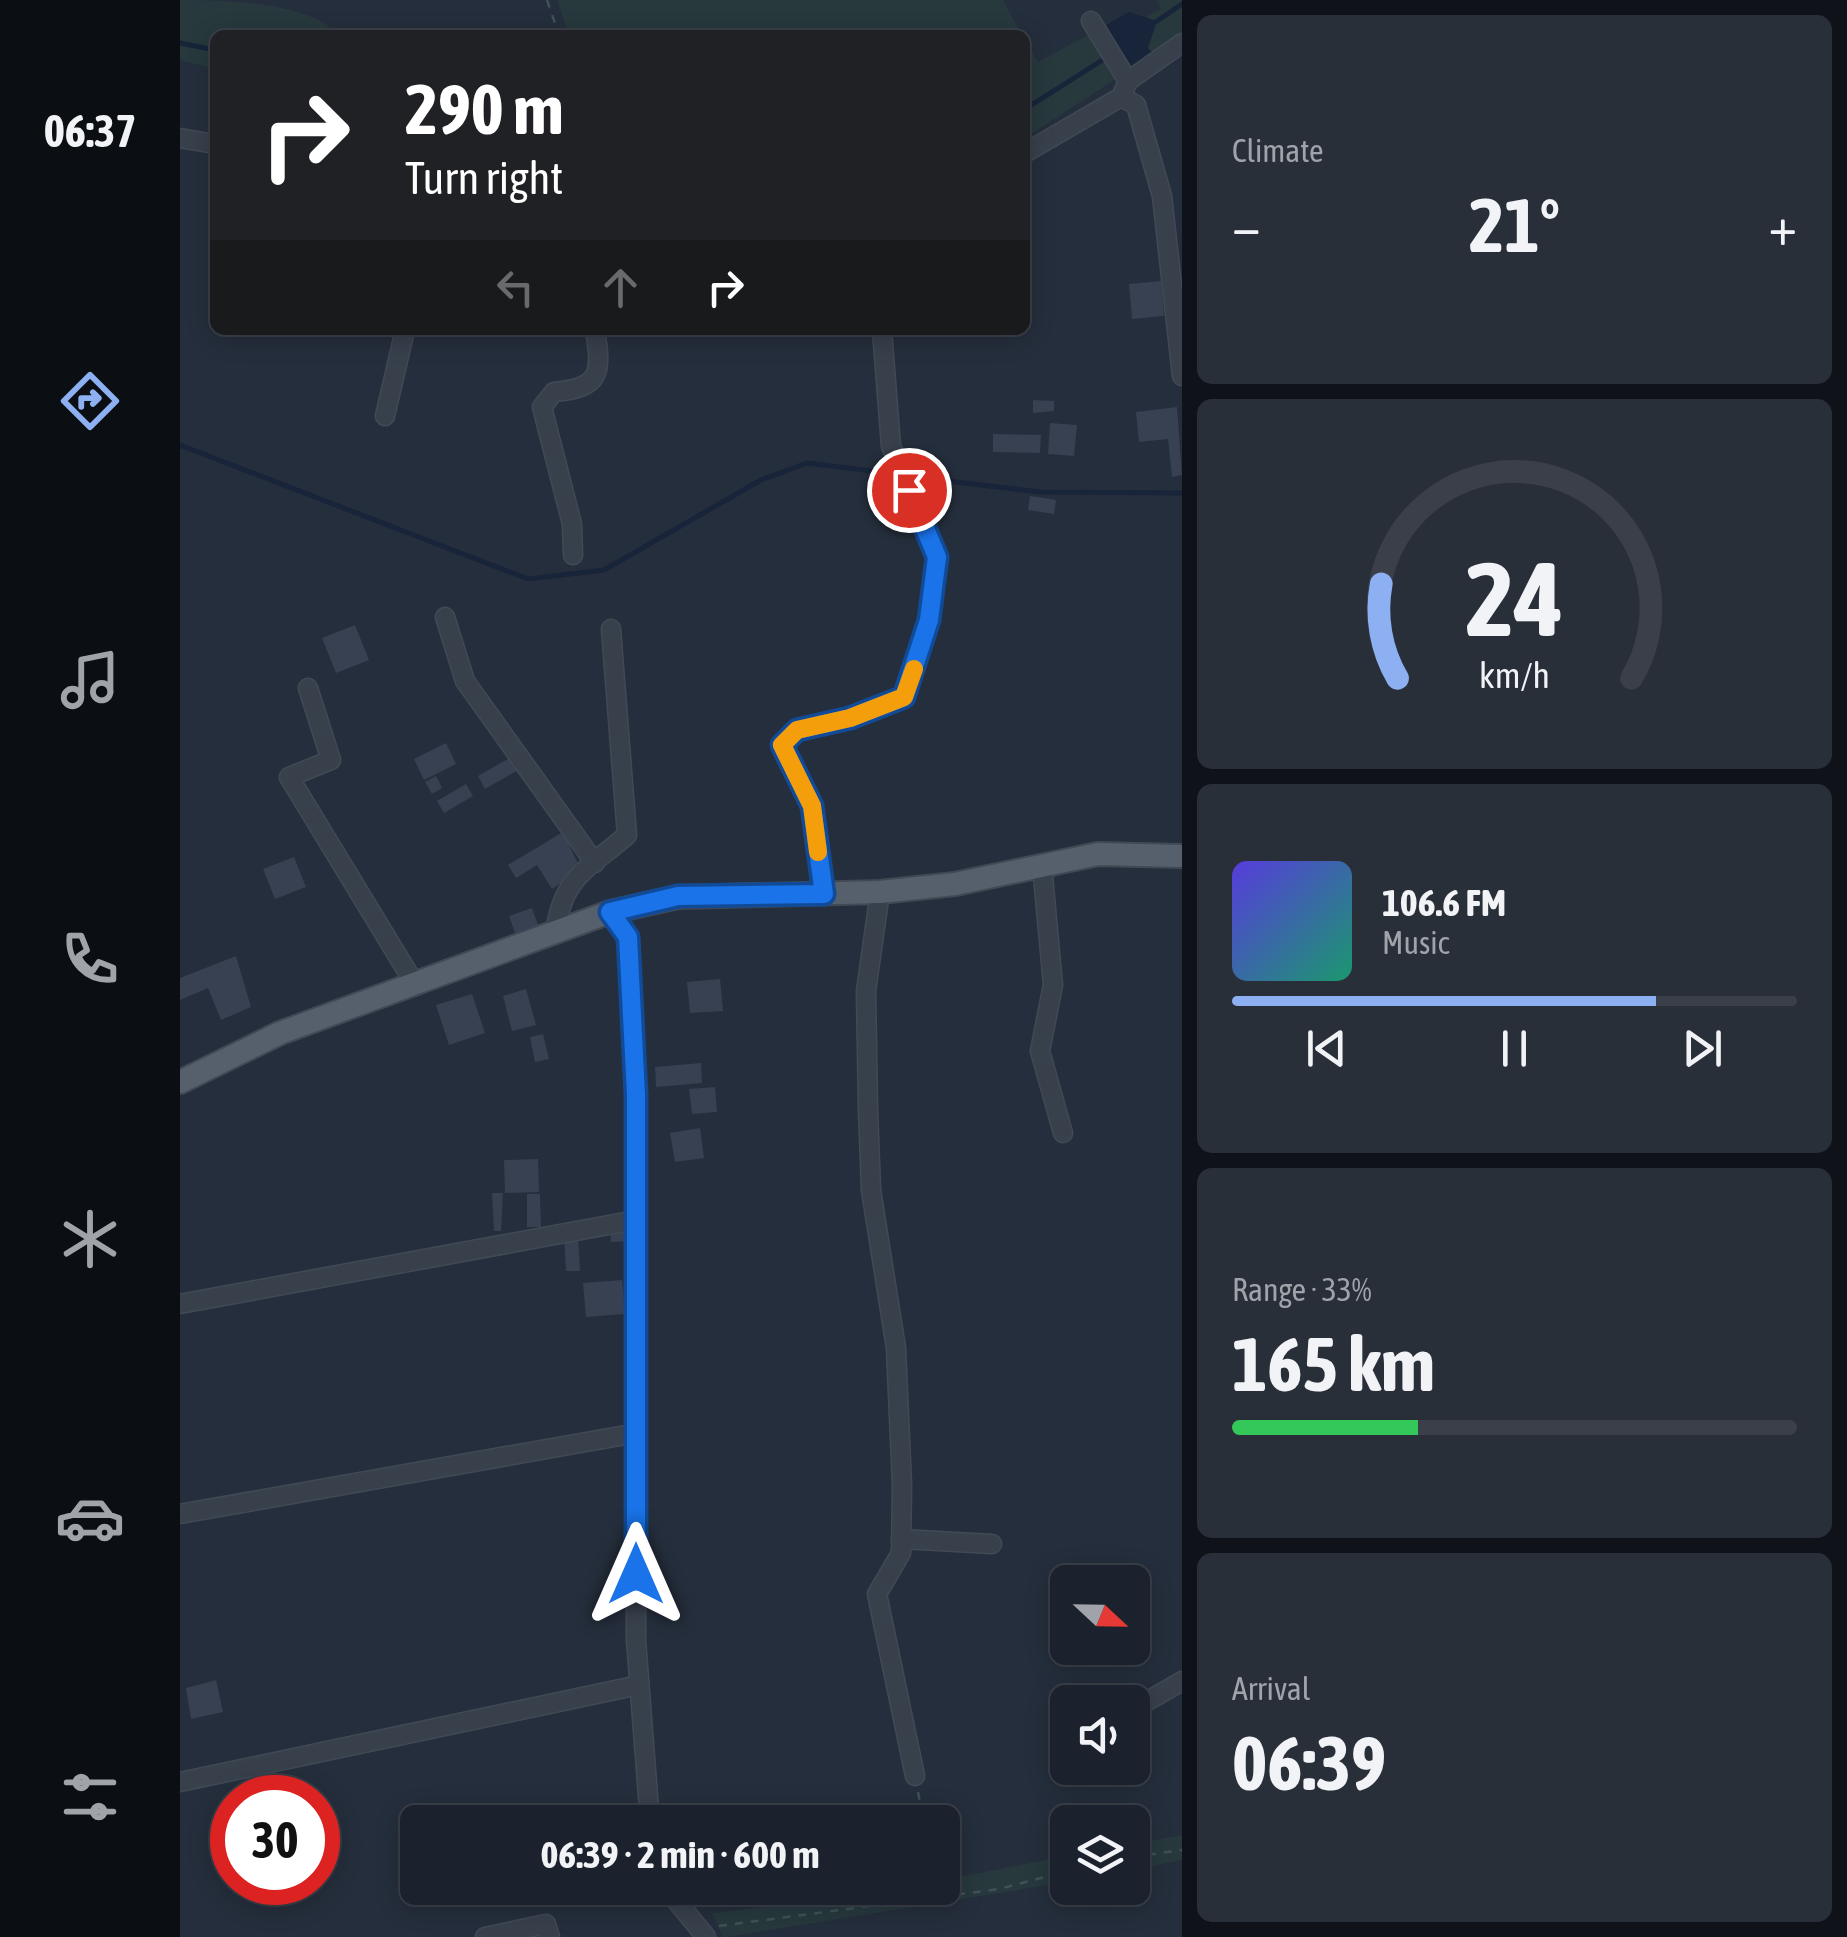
<!DOCTYPE html>
<meta charset="utf-8">
<style>
:root{--surface:#1c222d;--page:#292f39;--text:#f1f3f6;--muted:#a0a4aa;--line:#3a3f49;--accent:#8db0f3}
body{margin:0;font-family:"Asap Condensed",sans-serif;background:var(--page);color:var(--text);height:100vh;display:flex;flex-direction:column;font-size:38px;white-space:nowrap}
*{box-sizing:border-box;margin:0}
p{font-size:32px;color:var(--muted)}
.icon{flex:none;width:55px;height:55px;fill:none;stroke:currentColor;stroke-width:2;stroke-linecap:round;stroke-linejoin:round}
.map{position:relative;flex:1;overflow:hidden}
.panel{display:flex;flex-direction:column;gap:15px;padding:15px;background:#0f1319;width:665px}
.panel>*{flex:none}
.banner{position:absolute;left:30px;top:30px;width:820px;height:305px;border-radius:15px;box-shadow:0 5px 25px #0003,0 0 0 2px var(--line);background:#202124;color:#fff;overflow:hidden}
.needle{width:65px;rotate:112deg}
.tools{position:absolute;left:870px;top:1565px;display:grid;gap:20px}
.tools a{display:grid;place-items:center;width:100px;height:100px;border-radius:15px;background:var(--surface);box-shadow:0 5px 25px #0003,0 0 0 2px var(--line);font-size:50px}
.speed{position:absolute;left:30px;top:1775px;display:flex;gap:20px;font-size:50px;font-weight:700;text-align:center}
.speed>*{display:grid;place-content:center;width:130px;height:130px;border-radius:50%;background:var(--surface);box-shadow:0 5px 25px #0003,0 0 0 2px var(--line);line-height:1}
.speed .limit{border:15px solid #d22;background:#fff;color:#111}
.pin{position:absolute;display:grid;place-items:center;width:85px;height:85px;color:#fff;margin:-42px;border:5px solid #fff;border-radius:50%;box-shadow:0 2px 10px #0007}
.me{position:absolute;width:110px;margin:-55px;rotate:0deg;stroke-linejoin:round;filter:drop-shadow(0 0 8px #0008)}
.turn{display:flex;align-items:center;gap:35px;height:210px;padding:0 30px;font-size:45px}
.turn .icon{width:130px;height:130px;stroke-width:2.5}
.turn b{display:block;font-size:70px;line-height:85px}
.lanes{display:flex;align-items:center;height:95px;padding:0 30px;background:#0003;justify-content:center;gap:50px;direction:ltr}
.lanes .off{opacity:.35}
.big{font-size:75px;font-weight:700;line-height:1.1}
.panel .widget{flex:1;display:flex;flex-direction:column;justify-content:center;gap:15px;min-width:0;padding:0 35px;border-radius:15px;background:var(--page)}
.panel .dial{align-items:center;gap:0}
.dial svg{height:260px;overflow:visible;fill:none;stroke:var(--line);stroke-width:7;stroke-linecap:round;text-anchor:middle}
.dial text{fill:var(--text);stroke:none}
.song{display:flex;align-items:center;gap:30px}
.cover{width:120px;height:120px;border-radius:15px;background:linear-gradient(135deg,hsl(250 70% 55%),hsl(160 70% 35%))}
.played{height:10px;border-radius:5px;background:linear-gradient(90deg,var(--accent) 75%,var(--line) 75%)}
.keys{display:flex;justify-content:space-around;direction:ltr}
.heat{display:flex;justify-content:space-between;align-items:center;font-size:55px;direction:ltr}
.charge{height:15px;border-radius:8px;background:linear-gradient(90deg,#34c759 33%,var(--line) 0)}
.trip{position:absolute;left:220px;top:1805px;width:560px;height:100px;border-radius:15px;background:var(--surface);box-shadow:0 5px 25px #0003,0 0 0 2px var(--line);font-weight:700;line-height:100px;text-align:center}
main{display:flex;flex:1;min-height:0}
.dock{display:flex;flex-direction:column;width:180px;justify-content:space-around;align-items:center;background:#0b0e12;color:var(--muted)}
.dock .icon{width:70px;height:70px}
.dock .active{color:var(--accent)}
.dock b{font-size:45px;color:var(--text)}
.map>svg:first-child{display:block}
.green{fill:#27393d}
.water{fill:#182439}
.lines{fill:none;stroke-linecap:round;stroke-linejoin:round}
.stream{stroke:#182439;stroke-width:5}
.building{fill:#374152}
.minor-casing{stroke:#414955;stroke-width:21}
.major-casing{stroke:#414955;stroke-width:26}
.path{stroke:#3f5255;stroke-width:2.5;stroke-dasharray:8 8;stroke-linecap:butt}
.minor{stroke:#38404c;stroke-width:18}
.major{stroke:#565f6c;stroke-width:22}
.route-casing{stroke:#114b97;stroke-width:25}
.route{stroke:#1a73e8;stroke-width:18}
.slow{stroke:#f59e0b;stroke-width:18}
</style>
<main>
<nav class="dock">
<b>06:37</b>
<svg class="icon active" aria-label="directions" viewBox="0 0 24 24"><path d="M12 3l9 9-9 9-9-9zM9 14v-3h6M13 9l2 2-2 2"/></svg>
<svg class="icon" aria-label="music" viewBox="0 0 24 24"><path d="M9 18V5l10-2v13"/><circle cx="6" cy="18" r="3"/><circle cx="16" cy="16" r="3"/></svg>
<svg class="icon" aria-label="phone" viewBox="0 0 24 24"><path d="M5 4h4l2 5-3 2q2 4 5 5l2-3 5 2v4C11 20 4 13 5 4z"/></svg>
<svg class="icon" aria-label="climate" viewBox="0 0 24 24"><path d="M12 3v18M4 7l16 10M4 17L20 7"/></svg>
<svg class="icon" aria-label="car" viewBox="0 0 24 24"><path d="M5 17H2v-5l4-1 3-4h7l3 4 3 1v5h-3M9 17h6M6 11h13"/><circle cx="7" cy="17" r="2"/><circle cx="17" cy="17" r="2"/></svg>
<svg class="icon" aria-label="filters" viewBox="0 0 24 24"><path d="M4 7h16M4 17h16"/><circle cx="9" cy="7" r="2"/><circle cx="15" cy="17" r="2"/></svg>
</nav>
<div class="map">
<svg width="1002" height="1937" viewBox="0 0 1002 1937">
<rect width="100%" height="100%" fill="#252e3c"/>
<!-- green -->
<g class="green">
<path d="M 0,0 C 41,0 130,1 158,35 L 35,35 L 35,69 L 0,60 Z"/>
<polygon points="377,0 823,0 842,35 389,35"/>
<polygon points="976,0 1002,0 1002,33 973,53 968,49 966,17 981,9"/>
<polygon points="921,28 948,71 845,138 845,41 858,62"/>
<polygon points="1002,1835 1002,1860 953,1870 953,1844"/>
<polygon points="887,1856 887,1882 547,1937 543,1937 532,1913 762,1888 763,1880"/>
</g>
<!-- water -->
<polygon class="water" points="949,12 977,21 968,48 973,53 948,71 921,28"/>
<g class="lines">
<!-- stream -->
<g class="stream">
<polyline points="977,21 1002,4"/>
<polyline points="0,43 35,50"/>
<polyline points="845,109 921,61"/>
<polyline points="0,445 348,579 424,570 581,480 627,463 716,474"/>
<polyline points="726,476 860,492 1002,493"/>
</g>
</g>
<!-- building -->
<g class="building">
<polygon points="981,281 984,316 952,319 949,284"/>
<polygon points="853,400 874,401 874,411 853,413"/>
<polygon points="997,407 1002,475 992,477 988,439 959,442 956,412"/>
<polygon points="870,423 897,425 894,456 868,454"/>
<polygon points="813,434 861,435 860,453 813,452"/>
<polygon points="850,496 876,500 874,514 848,510"/>
<polygon points="175,625 189,660 156,673 142,638"/>
<polygon points="266,743 276,764 244,780 234,759"/>
<polygon points="333,756 340,769 305,789 298,776"/>
<polygon points="256,776 262,788 252,794 245,782"/>
<polygon points="286,784 293,796 264,813 257,801"/>
<polygon points="383,832 401,870 372,889 357,865 336,878 328,865"/>
<polygon points="114,857 126,887 95,899 83,869"/>
<polygon points="352,908 358,925 335,933 329,916"/>
<polygon points="56,956 71,1007 41,1020 28,988 0,1000 0,978"/>
<polygon points="540,979 543,1011 510,1013 507,982"/>
<polygon points="346,989 356,1025 332,1031 323,996"/>
<polygon points="292,994 305,1033 269,1045 256,1005"/>
<polygon points="363,1034 369,1059 355,1062 350,1037"/>
<polygon points="521,1063 522,1083 476,1087 475,1067"/>
<polygon points="535,1087 537,1112 512,1114 509,1089"/>
<polygon points="520,1128 524,1158 495,1162 490,1133"/>
<polygon points="358,1159 359,1192 325,1193 324,1160"/>
<polygon points="312,1193 323,1193 321,1231 314,1231"/>
<polygon points="347,1194 360,1194 361,1227 347,1227"/>
<polygon points="450,1227 451,1241 431,1242 430,1228"/>
<polygon points="384,1235 398,1235 400,1271 386,1271"/>
<polygon points="442,1280 445,1314 406,1317 403,1283"/>
<polygon points="36,1680 43,1712 11,1719 6,1688"/>
</g>
<g class="lines">
<defs>
<g id="minor">
<polyline points="948,81 1002,43"/>
<polyline points="941,97 956,105 982,196 1002,376"/>
<polyline points="0,138 35,144"/>
<polyline points="845,153 941,97 948,81 911,21"/>
<polyline points="205,416 225,330"/>
<path d="M 393,555 L 392,524 L 362,407 L 374,392 C 421,388 422,373 415,330"/>
<polyline points="265,617 285,681 415,863"/>
<polyline points="128,688 151,760 109,777 236,986"/>
<polyline points="862,865 873,985 860,1051 883,1133"/>
<polyline points="700,892 686,991 688,1109 691,1190 716,1348 722,1485 721,1553 697,1594 735,1776"/>
<polyline points="645,894 632,807 602,745 617,730 670,718 724,697 749,620 757,557 711,446 702,330"/>
<polyline points="430,912 449,937 456,1094 456,1640 470,1822"/>
<path d="M 375,932 C 384,875 406,871 447,835 L 431,629"/>
<polyline points="0,1304 456,1220"/>
<polyline points="0,1514 457,1433"/>
<polyline points="721,1539 812,1544"/>
<polyline points="952,1710 1002,1681"/>
<polyline points="0,1782 459,1685"/>
<polyline points="486,1888 526,1937"/>
<polyline points="305,1937 366,1924 370,1937"/>
</g>
<polyline id="major" points="0,1082 100,1033 430,912 498,897 700,892 775,884 918,854 1002,856"/>
</defs>
<!-- minor casing -->
<use href="#minor" class="minor-casing"/>
<!-- major casing -->
<use href="#major" class="major-casing"/>
<!-- path -->
<g class="path">
<polyline points="367,0 379,35"/>
<polyline points="738,1792 744,1822"/>
<polyline points="952,1857 1002,1850"/>
<polyline points="539,1926 819,1889 888,1871"/>
</g>
<!-- minor -->
<use href="#minor" class="minor"/>
<!-- major -->
<use href="#major" class="major"/>
</g>
<g class="lines">
<defs>
<polyline id="route" points="456,1574 456,1094 448,937 430,912 498,896 644,894 632,806 602,745 617,730 670,718 724,697 749,620 757,557 729,490"/>
</defs>
<!-- route casing -->
<use href="#route" class="route-casing"/>
<!-- route -->
<use href="#route" class="route"/>
<!-- slow -->
<polyline class="slow" points="638,852 632,806 602,745 617,730 670,718 724,697 734,669"/>
</g>
</svg>
<div class="tools">
<a><svg class="needle" viewBox="-14 -14 28 28"><path d="M0-13l5 13h-10z" fill="#e53935"/><path d="M0 13l5-13h-10z" fill="#a0a4aa"/></svg></a>
<a><svg class="icon" aria-label="sound" viewBox="0 0 24 24"><path d="M4 9h4l5-4v14l-5-4H4zM17 9q2 3 0 6"/></svg></a>
<a><svg class="icon" aria-label="layers" viewBox="0 0 24 24"><path d="M12 4l9 5-9 5-9-5zM3 14l9 5 9-5"/></svg></a>
</div>
<div class="speed"><div class="limit">30</div></div>
<div class="pin" style="left:729px;top:490px;background:#d93025"><svg class="icon" aria-label="arrive" viewBox="0 0 24 24"><path d="M6 21V4h12l-3 4 3 4H6"/></svg></div>
<svg class="me" style="left:456px;top:1574px" viewBox="-20 -20 40 40"><path d="M0-17L14 15 0 8-14 15z" fill="#1a73e8" stroke="#fff" stroke-width="4"/></svg>
<div class="trip">06:39 · 2 min · 600 m</div>
<div class="banner">
<div class="turn"><svg class="icon" aria-label="right" viewBox="0 0 24 24"><path d="M7 20v-9h11M14 6l5 5-5 5"/></svg><div><b>290 m</b>Turn right</div></div>
<div class="lanes"><svg class="icon off" aria-label="left" viewBox="0 0 24 24"><path d="M17 20v-9H6M10 6l-5 5 5 5"/></svg><svg class="icon off" aria-label="ahead" viewBox="0 0 24 24"><path d="M12 20V5M6 11l6-6 6 6"/></svg><svg class="icon" aria-label="right" viewBox="0 0 24 24"><path d="M7 20v-9h11M14 6l5 5-5 5"/></svg></div>
</div>
</div>
<section class="panel">
<div class="widget"><p>Climate</p>
<div class="heat"><a>−</a><b class="big">21°</b><a>+</a></div>
</div>
<div class="widget dial"><svg viewBox="0 0 100 80">
<path d="M14 69A42 42 0 1 1 86 69"/>
<path d="M14 69A42 42 0 0 1 9 40" stroke="#8db0f3"/>
<text x="50" y="56" font-size="32" font-weight="700">24</text>
<text x="50" y="72" font-size="11">km/h</text>
</svg></div>
<div class="widget">
<div class="song"><i class="cover"></i><div><b>106.6 FM</b><p>Music</p></div></div>
<div class="played"></div>
<div class="keys"><svg class="icon" aria-label="previous" viewBox="0 0 24 24"><path d="M18 5L8 12l10 7zM5 5v14"/></svg><svg class="icon" aria-label="pause" viewBox="0 0 24 24"><path d="M8 5v14M16 5v14"/></svg><svg class="icon" aria-label="next" viewBox="0 0 24 24"><path d="M6 5l10 7-10 7zM19 5v14"/></svg></div>
</div>
<div class="widget"><p>Range · 33%</p><b class="big">165 km</b><div class="charge"></div></div>
<div class="widget"><p>Arrival</p><b class="big">06:39</b></div>
</section>
</main>
